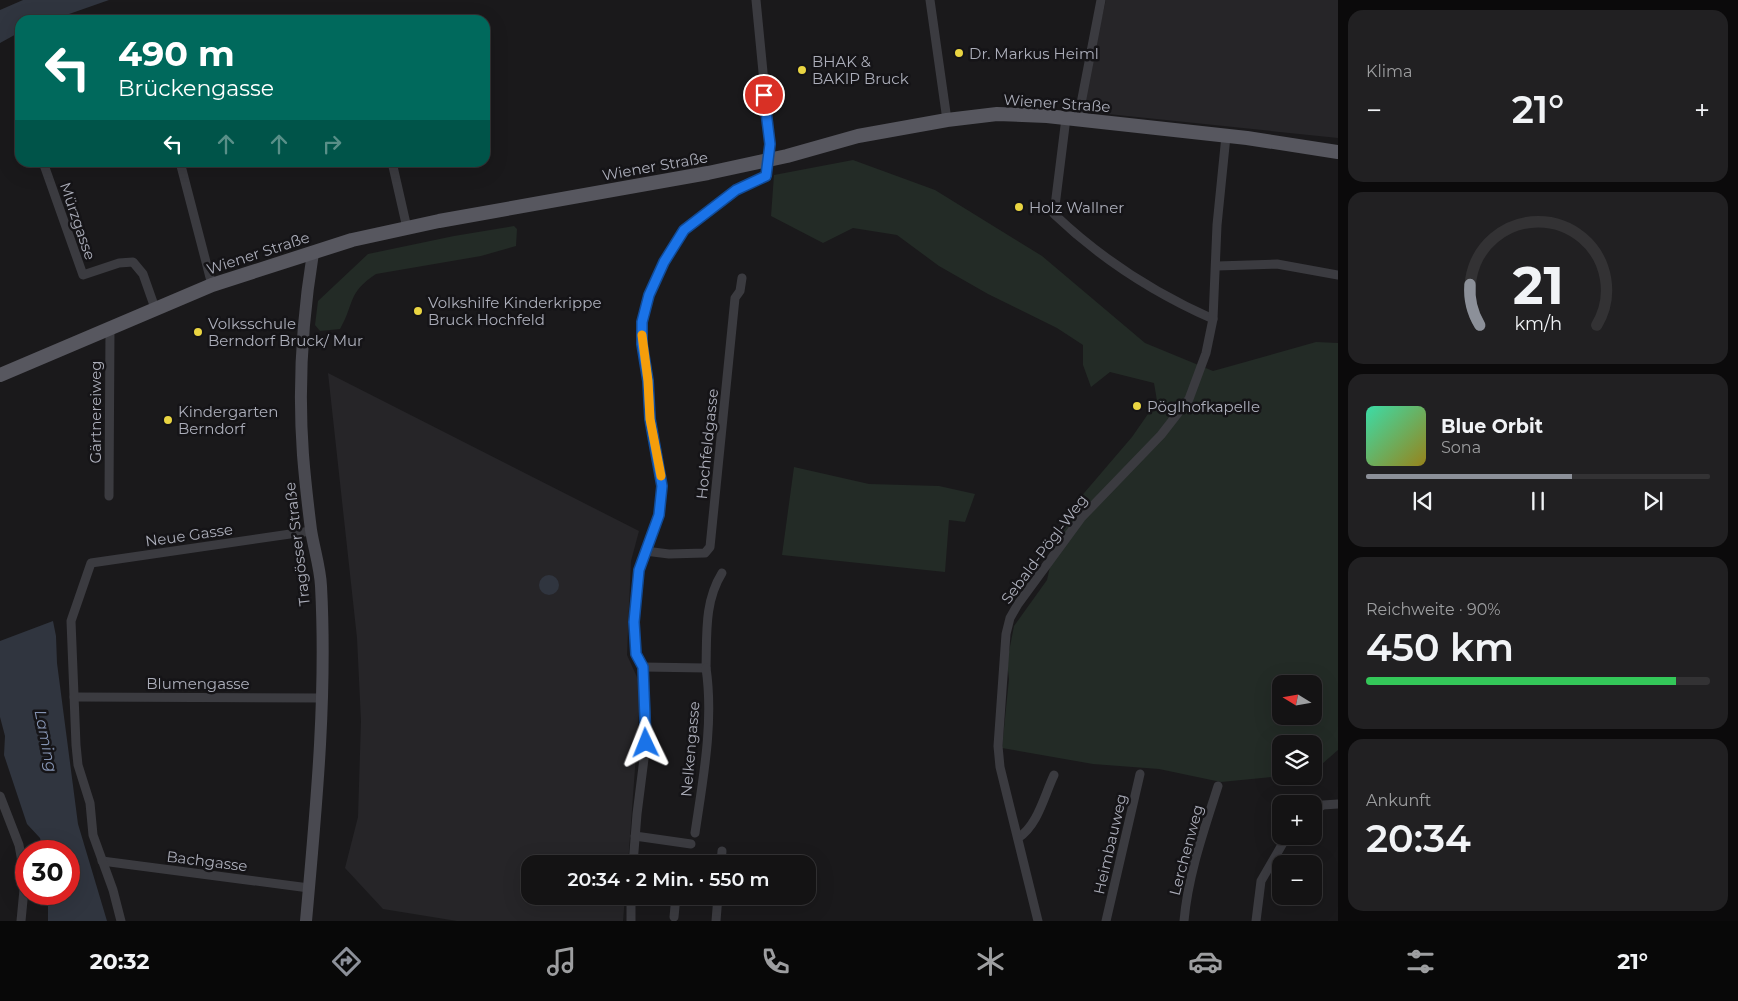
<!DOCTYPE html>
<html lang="de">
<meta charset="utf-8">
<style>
:root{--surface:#141314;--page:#212022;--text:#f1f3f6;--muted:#9d9ea0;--line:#333234;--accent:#8c9099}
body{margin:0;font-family:Montserrat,sans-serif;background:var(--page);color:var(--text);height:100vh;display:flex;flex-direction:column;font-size:19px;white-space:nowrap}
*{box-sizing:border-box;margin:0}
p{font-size:16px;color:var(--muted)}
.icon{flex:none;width:28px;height:28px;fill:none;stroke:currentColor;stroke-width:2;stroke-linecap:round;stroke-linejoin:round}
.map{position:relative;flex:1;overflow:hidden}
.panel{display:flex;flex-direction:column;gap:10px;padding:10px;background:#0b0a0b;width:400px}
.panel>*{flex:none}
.top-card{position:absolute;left:15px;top:15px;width:475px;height:152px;border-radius:15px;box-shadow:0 5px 20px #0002,0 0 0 1px var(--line);background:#00695c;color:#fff;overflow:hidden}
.needle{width:32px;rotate:281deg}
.controls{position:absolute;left:1272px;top:675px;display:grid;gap:10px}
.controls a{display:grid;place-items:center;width:50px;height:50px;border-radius:10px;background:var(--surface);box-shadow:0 5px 20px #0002,0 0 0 1px var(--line);font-size:25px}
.speed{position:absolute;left:15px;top:840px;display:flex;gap:10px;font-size:25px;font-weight:700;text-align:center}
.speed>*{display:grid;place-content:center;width:65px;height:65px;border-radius:50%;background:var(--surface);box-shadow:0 5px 20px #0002,0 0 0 1px var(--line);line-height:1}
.speed .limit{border:8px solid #d22;background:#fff;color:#111}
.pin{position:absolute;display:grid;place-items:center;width:42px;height:42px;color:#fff;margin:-21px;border:2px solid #fff;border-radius:50%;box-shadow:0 1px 5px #0007}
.me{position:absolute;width:55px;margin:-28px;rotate:358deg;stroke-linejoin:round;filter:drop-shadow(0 0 4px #0008)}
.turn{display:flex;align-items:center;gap:18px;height:105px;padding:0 20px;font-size:22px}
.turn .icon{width:65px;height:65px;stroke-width:2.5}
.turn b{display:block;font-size:35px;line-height:42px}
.lanes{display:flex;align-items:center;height:48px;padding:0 20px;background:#0003;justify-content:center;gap:25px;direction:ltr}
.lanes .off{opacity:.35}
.big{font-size:38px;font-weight:600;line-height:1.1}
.panel .widget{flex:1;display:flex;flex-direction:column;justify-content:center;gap:8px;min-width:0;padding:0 18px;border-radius:15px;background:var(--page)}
.panel .dial{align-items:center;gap:0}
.dial svg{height:130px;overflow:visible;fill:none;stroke:var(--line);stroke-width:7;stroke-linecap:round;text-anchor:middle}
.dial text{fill:var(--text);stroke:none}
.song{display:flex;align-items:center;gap:15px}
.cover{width:60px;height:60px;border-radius:8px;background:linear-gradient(135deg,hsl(160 70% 55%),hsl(50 70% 35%))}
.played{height:5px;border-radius:2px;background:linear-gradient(90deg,var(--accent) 60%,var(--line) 60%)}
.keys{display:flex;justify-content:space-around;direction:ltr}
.heat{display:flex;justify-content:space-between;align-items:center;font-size:28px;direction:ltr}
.charge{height:8px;border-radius:4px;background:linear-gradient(90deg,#34c759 90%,var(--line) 0)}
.trip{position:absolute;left:521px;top:855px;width:295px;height:50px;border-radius:15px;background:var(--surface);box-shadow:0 5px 20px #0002,0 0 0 1px var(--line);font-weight:600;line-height:50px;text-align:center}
.dock{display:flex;height:80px;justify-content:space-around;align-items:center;background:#080808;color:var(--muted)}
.dock .icon{width:35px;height:35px}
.dock .current{color:var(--accent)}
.dock b{font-size:22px;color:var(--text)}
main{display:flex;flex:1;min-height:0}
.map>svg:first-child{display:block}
.built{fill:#262528}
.green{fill:#232b26;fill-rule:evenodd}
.water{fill:#30353f}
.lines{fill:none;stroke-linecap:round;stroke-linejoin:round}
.minor{stroke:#3b3b40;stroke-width:9}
.secondary{stroke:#494950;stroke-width:12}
.primary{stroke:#57575f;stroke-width:14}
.route-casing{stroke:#114b97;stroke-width:12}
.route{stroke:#1a73e8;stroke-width:9}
.slow{stroke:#f59e0b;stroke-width:9}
.poi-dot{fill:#ead542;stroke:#151417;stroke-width:2}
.labels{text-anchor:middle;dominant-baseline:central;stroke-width:5;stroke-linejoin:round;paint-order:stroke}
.poi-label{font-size:15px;fill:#acaeba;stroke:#151417;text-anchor:start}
.street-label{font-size:15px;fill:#acaeba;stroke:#151417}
.water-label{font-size:16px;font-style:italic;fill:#8594b3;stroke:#151417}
</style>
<main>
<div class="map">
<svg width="1338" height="921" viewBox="0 0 1338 921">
<rect width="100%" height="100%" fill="#1a191b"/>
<!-- built -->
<g class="built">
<polygon points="1106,0 1338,0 1338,138 1079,111"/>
<polygon points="328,373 639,531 631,561 627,655 641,686 628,864 530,864 530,896 625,896 623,921 457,921 383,909 345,868 358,817 361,721 357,638"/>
</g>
<!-- green -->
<g class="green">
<path d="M 853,160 L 935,190 L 1042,256 L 1145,343 L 1213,371 L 1316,342 L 1338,343 L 1338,750 L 1314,771 L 1314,744 L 1281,744 L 1281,776 L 1221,782 L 1159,769 L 1093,764 L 1002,748 L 1009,679 L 1007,662 L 1014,626 L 1047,580 L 1056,540 L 1073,506 L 1132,437 L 1157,401 L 1154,383 L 1110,372 L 1091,387 L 1083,365 L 1083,345 L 1057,328 L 988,294 L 939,266 L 897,235 L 853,228 L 823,243 L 771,216 L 774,175 ZM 1281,684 L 1314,684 L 1314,716 L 1281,716 Z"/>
<path d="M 514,226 L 517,229 L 516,246 L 481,256 L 376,274 C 347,293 355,303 340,329 L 320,331 L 315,325 L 318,301 L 368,254 L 454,236 Z"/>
<polygon points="794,467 869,484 939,486 975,494 965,522 949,520 945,572 782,555"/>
</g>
<!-- water -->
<g class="water">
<polygon points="23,0 109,0 52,20 20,20 20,32 0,43 0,10"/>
<circle cx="549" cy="585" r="10"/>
<polygon points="53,621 56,636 57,663 78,824 107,921 48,921 48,894 69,894 69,851 43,851 40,838 27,824 4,755 5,736 0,717 0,641"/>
</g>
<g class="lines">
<!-- minor -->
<g class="minor">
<polyline points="930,0 947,120"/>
<path d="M 1066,118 L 1054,214 C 1100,258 1154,293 1213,319"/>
<polyline points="1078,119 1101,0"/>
<polyline points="43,162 83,275 119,263 133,262 143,274 155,308"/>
<polyline points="180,162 212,285"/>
<polyline points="392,162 407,228"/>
<polyline points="1217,266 1277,264 1338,275"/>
<polyline points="109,496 110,328"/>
<polyline points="645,551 669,554 705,553 710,547 735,298 740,291 742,278"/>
<path d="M 643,667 L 706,668 C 707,635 704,602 722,573"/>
<polyline points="74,697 323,698"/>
<polyline points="0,796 19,845 25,879 21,921"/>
<polyline points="1314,811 1323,805 1338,804"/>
<path d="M 695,833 C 703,779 714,722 706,668"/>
<polyline points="635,836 691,844"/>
<path d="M 1018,838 C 1038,825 1044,796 1054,775"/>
<polyline points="102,861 309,888"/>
<polyline points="633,864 637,814 646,743 643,667 636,654 634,622 639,570 659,515 662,486 650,419 648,381 642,344 642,322 649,295 664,262 684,230 736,190 766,176 770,144 756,0"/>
<polyline points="721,864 722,851"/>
<polyline points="674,917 676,896"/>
<polyline points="121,921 113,890 93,835 90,803 78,765 76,745 71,621 91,563 311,531"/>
<polyline points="631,921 631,896"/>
<polyline points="716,921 718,896"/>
<polyline points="1038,921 1000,767 998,746 1006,634 1010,618 1018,604 1081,518 1161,435 1189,399 1206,353 1213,319 1217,225 1226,136"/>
<polyline points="1106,921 1140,774"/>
<path d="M 1184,921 C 1188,875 1204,830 1218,786"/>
<polyline points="1256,921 1261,881 1287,836"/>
</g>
<!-- secondary -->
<path class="secondary" d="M 306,921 C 316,809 327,698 321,586 C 320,567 314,549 311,530 C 308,506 305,480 303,455 C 298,387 302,320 313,253"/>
<!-- primary -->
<polyline class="primary" points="0,375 212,285 352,240 439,221 708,173 787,156 858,136 947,120 997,114 1047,116 1247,138 1338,152"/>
</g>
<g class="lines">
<defs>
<polyline id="route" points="646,743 643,667 636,654 634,622 639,570 659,515 662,486 650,419 648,381 642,344 642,322 649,295 664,262 684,230 736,190 766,176 770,144 764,95"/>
</defs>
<!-- route casing -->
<use href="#route" class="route-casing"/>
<!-- route -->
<use href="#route" class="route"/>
<!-- slow -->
<polyline class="slow" points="642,335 648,381 650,419 661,476"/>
</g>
<!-- markers -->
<g class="poi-dot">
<circle cx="959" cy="53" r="5"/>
<circle cx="802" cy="70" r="5"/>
<circle cx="1019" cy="207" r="5"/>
<circle cx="418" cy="311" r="5"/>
<circle cx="198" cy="332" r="5"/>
<circle cx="1137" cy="406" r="5"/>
<circle cx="168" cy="420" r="5"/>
</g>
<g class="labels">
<!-- poi labels -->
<g class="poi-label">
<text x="969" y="53">Dr. Markus Heiml</text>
<text x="812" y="61">BHAK &amp;<tspan x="812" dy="17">BAKIP Bruck</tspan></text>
<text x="1029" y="207">Holz Wallner</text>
<text x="428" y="302">Volkshilfe Kinderkrippe<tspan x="428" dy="17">Bruck Hochfeld</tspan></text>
<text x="208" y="323">Volksschule<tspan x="208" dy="17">Berndorf Bruck/ Mur</tspan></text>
<text x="1147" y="406">Pöglhofkapelle</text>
<text x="178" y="411">Kindergarten<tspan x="178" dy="17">Berndorf</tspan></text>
</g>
<!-- street labels -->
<g class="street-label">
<text transform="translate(1057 103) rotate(4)">Wiener Straße</text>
<text transform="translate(655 166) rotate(-10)">Wiener Straße</text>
<text transform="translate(78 221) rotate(71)">Mürzgasse</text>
<text transform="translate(258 253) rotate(-18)">Wiener Straße</text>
<text transform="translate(95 412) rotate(-90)">Gärtnereiweg</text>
<text transform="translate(707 444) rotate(-84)">Hochfeldgasse</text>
<text transform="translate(189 535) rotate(-8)">Neue Gasse</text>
<text transform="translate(297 544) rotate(-97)">Tragösser Straße</text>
<text transform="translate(1044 549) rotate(-53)">Sebald-Pögl-Weg</text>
<text x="198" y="683">Blumengasse</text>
<text transform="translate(690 749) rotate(-85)">Nelkengasse</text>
<text transform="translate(1110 844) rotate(-77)">Heimbauweg</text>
<text transform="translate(1186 850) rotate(-75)">Lerchenweg</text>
<text transform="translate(207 861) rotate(7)">Bachgasse</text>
</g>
<!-- water labels -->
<g class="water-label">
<text transform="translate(46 741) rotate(79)">Laming</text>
</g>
</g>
</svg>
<div class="controls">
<a><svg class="needle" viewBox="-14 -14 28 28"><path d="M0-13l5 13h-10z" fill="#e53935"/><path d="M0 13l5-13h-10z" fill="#9d9ea0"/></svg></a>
<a><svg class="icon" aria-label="layers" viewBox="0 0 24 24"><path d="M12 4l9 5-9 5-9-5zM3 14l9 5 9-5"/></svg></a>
<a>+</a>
<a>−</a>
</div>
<div class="speed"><div class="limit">30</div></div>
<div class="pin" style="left:764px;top:95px;background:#d93025"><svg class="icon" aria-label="arrive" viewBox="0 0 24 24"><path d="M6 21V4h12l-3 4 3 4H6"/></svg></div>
<svg class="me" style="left:646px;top:743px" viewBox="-20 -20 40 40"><path d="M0-17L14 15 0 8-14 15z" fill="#1a73e8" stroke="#fff" stroke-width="4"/></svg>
<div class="trip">20:34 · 2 Min. · 550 m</div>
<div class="top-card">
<div class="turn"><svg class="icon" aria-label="left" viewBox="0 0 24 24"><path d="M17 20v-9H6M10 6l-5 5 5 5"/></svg><div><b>490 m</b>Brückengasse</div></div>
<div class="lanes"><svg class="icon" aria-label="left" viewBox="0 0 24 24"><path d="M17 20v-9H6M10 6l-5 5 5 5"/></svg><svg class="icon off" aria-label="ahead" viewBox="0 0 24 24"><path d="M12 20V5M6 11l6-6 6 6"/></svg><svg class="icon off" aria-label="ahead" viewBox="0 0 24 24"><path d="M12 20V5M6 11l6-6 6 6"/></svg><svg class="icon off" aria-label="right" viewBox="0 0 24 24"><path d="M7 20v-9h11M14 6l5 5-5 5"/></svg></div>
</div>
</div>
<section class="panel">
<div class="widget"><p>Klima</p>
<div class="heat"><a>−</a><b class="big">21°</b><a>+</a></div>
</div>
<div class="widget dial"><svg viewBox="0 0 100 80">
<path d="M14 69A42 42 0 1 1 86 69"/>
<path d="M14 69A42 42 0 0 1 8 44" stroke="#8c9099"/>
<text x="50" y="56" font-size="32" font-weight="700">21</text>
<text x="50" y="72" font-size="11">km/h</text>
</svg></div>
<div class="widget">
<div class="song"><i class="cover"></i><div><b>Blue Orbit</b><p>Sona</p></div></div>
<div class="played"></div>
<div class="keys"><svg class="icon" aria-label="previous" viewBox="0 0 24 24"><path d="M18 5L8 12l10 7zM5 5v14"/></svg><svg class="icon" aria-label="pause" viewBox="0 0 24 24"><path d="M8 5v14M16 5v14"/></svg><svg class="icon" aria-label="next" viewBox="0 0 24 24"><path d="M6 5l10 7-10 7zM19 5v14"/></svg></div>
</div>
<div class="widget"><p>Reichweite · 90%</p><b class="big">450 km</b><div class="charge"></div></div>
<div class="widget"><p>Ankunft</p><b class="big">20:34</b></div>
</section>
</main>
<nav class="dock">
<b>20:32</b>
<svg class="icon current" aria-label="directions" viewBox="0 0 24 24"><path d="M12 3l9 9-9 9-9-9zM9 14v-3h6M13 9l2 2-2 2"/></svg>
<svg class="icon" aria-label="music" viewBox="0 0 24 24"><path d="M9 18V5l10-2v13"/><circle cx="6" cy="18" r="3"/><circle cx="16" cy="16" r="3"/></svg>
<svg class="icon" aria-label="phone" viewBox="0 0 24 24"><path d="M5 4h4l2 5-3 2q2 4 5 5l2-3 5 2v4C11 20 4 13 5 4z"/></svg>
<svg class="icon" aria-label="climate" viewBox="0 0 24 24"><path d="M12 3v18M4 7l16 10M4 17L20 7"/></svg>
<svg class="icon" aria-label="car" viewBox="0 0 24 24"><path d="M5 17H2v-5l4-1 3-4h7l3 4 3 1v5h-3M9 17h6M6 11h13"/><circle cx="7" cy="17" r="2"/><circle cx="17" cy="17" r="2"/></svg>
<svg class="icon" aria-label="filters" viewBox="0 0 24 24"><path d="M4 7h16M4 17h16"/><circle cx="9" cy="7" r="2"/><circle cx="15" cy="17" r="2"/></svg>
<b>21°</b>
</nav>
